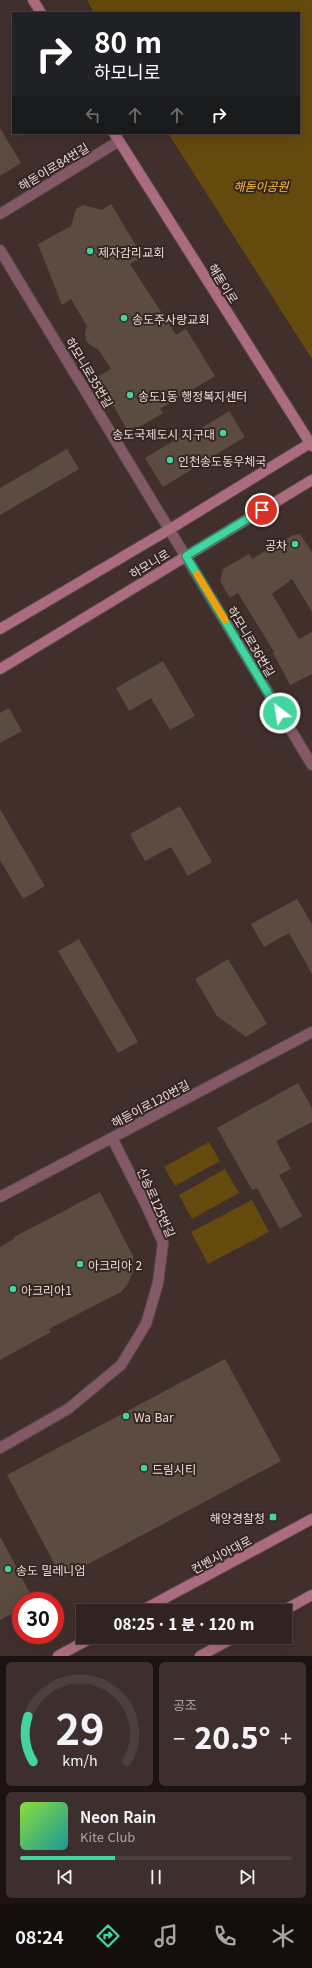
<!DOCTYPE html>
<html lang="ko">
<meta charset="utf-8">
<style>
:root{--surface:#312321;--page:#3d2f2e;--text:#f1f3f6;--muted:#a8a4a5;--line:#4c403f;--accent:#42d4a1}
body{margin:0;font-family:Georgia,"Noto Sans KR",serif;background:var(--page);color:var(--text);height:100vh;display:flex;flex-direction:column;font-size:15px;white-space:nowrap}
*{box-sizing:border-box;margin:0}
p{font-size:13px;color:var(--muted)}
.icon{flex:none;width:22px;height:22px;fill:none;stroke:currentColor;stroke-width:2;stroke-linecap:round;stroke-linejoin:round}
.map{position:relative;height:1656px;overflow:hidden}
.sheet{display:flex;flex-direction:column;gap:6px;padding:6px;background:#1b1312;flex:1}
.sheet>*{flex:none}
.hud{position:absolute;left:12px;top:12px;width:288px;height:122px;border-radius:0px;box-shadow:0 4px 16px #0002,0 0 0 1px var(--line);background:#202124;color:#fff;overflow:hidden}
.speed{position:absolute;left:12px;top:1592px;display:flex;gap:8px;font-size:20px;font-weight:700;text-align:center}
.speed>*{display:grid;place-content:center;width:52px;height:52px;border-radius:50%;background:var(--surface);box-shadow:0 4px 16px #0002,0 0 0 1px var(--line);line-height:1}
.speed .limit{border:6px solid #d22;background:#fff;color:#111}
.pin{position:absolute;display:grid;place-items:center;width:34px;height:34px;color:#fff;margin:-17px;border:2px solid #fff;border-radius:50%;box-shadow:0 1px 4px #0007}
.me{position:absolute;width:44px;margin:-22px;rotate:329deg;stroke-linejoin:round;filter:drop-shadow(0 0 3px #0008)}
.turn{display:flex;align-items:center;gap:14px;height:84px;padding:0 16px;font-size:18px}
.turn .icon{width:52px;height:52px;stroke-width:2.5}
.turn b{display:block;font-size:28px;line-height:34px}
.lanes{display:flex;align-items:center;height:38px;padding:0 16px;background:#0003;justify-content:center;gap:20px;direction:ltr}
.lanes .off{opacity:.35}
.big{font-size:30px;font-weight:800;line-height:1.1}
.sheet .tile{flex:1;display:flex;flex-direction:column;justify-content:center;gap:6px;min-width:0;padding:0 14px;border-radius:6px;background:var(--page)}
.sheet .dial{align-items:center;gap:0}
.dial svg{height:104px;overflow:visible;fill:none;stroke:var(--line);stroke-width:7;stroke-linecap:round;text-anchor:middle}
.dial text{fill:var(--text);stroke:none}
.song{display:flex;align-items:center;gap:12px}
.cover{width:48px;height:48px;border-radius:6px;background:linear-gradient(135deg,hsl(90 70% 55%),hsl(180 70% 35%))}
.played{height:4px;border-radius:2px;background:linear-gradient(90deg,var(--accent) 35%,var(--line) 35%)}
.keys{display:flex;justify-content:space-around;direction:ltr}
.heat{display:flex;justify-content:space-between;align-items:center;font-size:22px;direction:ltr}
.sheet .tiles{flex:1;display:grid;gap:6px;grid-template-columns:1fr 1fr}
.tile:last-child{grid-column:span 2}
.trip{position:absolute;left:76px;top:1604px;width:216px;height:40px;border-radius:0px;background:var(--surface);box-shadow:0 4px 16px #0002,0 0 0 1px var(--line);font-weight:800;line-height:40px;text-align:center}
.dock{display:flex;height:64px;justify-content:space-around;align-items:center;background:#140e0d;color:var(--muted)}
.dock .icon{width:28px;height:28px}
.dock .active{color:var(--accent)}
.dock b{font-size:18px;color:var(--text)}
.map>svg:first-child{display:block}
.green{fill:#654a0e}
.building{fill:#5b4b40}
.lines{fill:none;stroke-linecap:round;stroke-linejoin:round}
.street-casing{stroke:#5c4b48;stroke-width:12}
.secondary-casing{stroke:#5c4b48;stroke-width:12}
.street{stroke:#825964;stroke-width:10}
.secondary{stroke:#ac6c7f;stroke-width:10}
.route-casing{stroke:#2b8a69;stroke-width:10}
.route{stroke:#42d4a1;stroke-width:7}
.slow{stroke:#f59e0b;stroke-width:7}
.poi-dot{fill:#42d4a1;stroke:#372522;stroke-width:1.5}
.labels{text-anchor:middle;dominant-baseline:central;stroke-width:4;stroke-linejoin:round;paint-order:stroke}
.street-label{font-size:12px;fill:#e9dddb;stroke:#372522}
.park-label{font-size:12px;font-style:italic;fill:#fbc03b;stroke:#372522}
.poi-label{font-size:12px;fill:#e9dddb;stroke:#372522;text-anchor:start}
</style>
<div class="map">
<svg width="312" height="1656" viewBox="0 0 312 1656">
<rect width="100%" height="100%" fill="#412f2c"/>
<!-- green -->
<g class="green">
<polygon points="87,0 312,0 312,359 168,133 299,133 299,13 94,13"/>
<polygon points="209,1142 220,1161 175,1186 164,1167"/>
<polygon points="225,1169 239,1193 192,1219 179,1195"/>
<polygon points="252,1200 269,1232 208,1264 191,1232"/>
</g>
<!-- building -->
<g class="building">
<polygon points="0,128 21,163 0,176"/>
<polygon points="111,204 143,257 130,264 176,335 186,329 215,376 160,409 163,413 129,433 97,377 111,369 98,349 93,347 86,341 85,333 87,326 71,299 62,305 38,244 71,226 76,209 83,205 102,210"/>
<polygon points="229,411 245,437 163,487 145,458 180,437 182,440"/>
<polygon points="67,449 79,469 0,515 0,488"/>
<polygon points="300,534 312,552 312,612 292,579 272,594 299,639 312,632 312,674 290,685 273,653 274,652 238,593 230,598 220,581 223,569 249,554 252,559 293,535"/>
<polygon points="163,661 195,716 170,730 151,698 129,711 116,688"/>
<polygon points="9,708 22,731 0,743 0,713"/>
<polygon points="180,806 212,862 188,876 171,847 145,861 130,834"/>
<polygon points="0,809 45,886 23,899 0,860"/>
<polygon points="297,899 312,924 312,974 289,933 264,947 251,924"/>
<polygon points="79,939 138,1042 118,1053 58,951"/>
<polygon points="228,959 267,1024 246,1037 217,1016 195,979"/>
<polygon points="298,1083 312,1108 312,1122 276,1141 291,1169 279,1175 302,1216 280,1229 257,1188 252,1190 217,1128"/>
<polygon points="100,1192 133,1256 133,1272 128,1284 121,1292 49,1329 51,1332 0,1360 0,1247 14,1239 14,1237"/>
<polygon points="225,1359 281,1461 62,1578 7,1475"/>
<polygon points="0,1536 34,1601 21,1601 21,1609 0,1620"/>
</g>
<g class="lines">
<defs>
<g id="street">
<polyline points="0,214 119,141"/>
<polyline points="0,250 312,765"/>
<polyline points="0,1197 312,1032"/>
<polyline points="0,1448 68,1409 121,1365 146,1324 158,1283 163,1243 147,1207 112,1138"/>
</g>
<g id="secondary">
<polyline points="33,0 41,13"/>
<polyline points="114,133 312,446"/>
<polyline points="0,629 170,529 312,442"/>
<polyline points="0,669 312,480"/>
<polyline points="141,1611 312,1519"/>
<polyline points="283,1611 312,1595"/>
<polyline points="58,1656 93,1637"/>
<polyline points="200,1656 235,1637"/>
</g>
</defs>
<!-- street casing -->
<use href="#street" class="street-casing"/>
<!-- secondary casing -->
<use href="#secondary" class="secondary-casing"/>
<!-- street -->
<use href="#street" class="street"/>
<!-- secondary -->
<use href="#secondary" class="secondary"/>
</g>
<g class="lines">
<defs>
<polyline id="route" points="262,510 186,556 280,713"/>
</defs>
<!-- route casing -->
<use href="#route" class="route-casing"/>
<!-- route -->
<use href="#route" class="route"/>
<!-- slow -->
<polyline class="slow" points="197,574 225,620"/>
</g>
<!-- markers -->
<g class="poi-dot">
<circle cx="90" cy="251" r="4"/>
<circle cx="124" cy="318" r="4"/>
<circle cx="130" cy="395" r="4"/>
<circle cx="223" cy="433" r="4"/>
<circle cx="170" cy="460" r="4"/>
<circle cx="295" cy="544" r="4"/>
<circle cx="80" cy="1264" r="4"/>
<circle cx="13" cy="1289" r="4"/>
<circle cx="126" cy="1416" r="4"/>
<circle cx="144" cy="1468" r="4"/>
<rect x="269" y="1513" width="8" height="8" rx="2"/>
<circle cx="8" cy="1569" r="4"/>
</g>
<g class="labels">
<!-- street labels -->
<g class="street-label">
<text transform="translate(53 166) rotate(-31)">해돋이로84번길</text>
<text transform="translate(224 283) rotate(58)">해돋이로</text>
<text transform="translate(90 372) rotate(59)">하모니로35번길</text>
<text transform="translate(149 563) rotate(-31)">하모니로</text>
<text transform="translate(252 641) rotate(59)">하모니로36번길</text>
<text transform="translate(150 1103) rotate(-28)">해돋이로120번길</text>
<text transform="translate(157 1202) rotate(66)">신송로125번길</text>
<text transform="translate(221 1554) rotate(-28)">컨벤시아대로</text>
</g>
<!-- park labels -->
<g class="park-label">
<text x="261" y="185">해돋이공원</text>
</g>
<!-- poi labels -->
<g class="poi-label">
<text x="98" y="251">제자감리교회</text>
<text x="132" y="318">송도주사랑교회</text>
<text x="138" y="395">송도1동 행정복지센터</text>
<text x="215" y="433" text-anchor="end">송도국제도시 지구대</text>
<text x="178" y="460">인천송도동우체국</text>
<text x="287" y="544" text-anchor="end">공차</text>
<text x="88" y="1264">아크리아 2</text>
<text x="21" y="1289">아크리아1</text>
<text x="134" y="1416">Wa Bar</text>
<text x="152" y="1468">드림시티</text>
<text x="265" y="1517" text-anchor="end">해양경찰청</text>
<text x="16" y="1569">송도 밀레니엄</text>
</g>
</g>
</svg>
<div class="speed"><div class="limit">30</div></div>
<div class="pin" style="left:262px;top:510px;background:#d93025"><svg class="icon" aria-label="arrive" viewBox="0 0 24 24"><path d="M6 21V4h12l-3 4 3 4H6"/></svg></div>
<svg class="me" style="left:280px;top:713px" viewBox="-20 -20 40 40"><circle r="17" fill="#42d4a1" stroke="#fff" stroke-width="3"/><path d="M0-11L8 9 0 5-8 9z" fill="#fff"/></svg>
<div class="trip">08:25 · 1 분 · 120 m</div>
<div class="hud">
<div class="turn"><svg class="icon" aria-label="right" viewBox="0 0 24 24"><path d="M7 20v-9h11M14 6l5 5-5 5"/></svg><div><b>80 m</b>하모니로</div></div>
<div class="lanes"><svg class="icon off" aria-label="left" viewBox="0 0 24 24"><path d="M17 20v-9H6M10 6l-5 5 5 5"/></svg><svg class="icon off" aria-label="ahead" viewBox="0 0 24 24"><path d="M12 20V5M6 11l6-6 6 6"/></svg><svg class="icon off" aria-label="ahead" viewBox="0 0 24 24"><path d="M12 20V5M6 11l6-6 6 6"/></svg><svg class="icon" aria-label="right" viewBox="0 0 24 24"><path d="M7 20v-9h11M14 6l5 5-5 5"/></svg></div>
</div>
</div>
<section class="sheet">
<div class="tiles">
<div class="tile dial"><svg viewBox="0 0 100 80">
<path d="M14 69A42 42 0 1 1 86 69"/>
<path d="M14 69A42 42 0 0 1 10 34" stroke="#42d4a1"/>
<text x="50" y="56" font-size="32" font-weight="700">29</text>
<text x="50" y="72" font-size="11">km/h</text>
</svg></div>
<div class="tile"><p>공조</p>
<div class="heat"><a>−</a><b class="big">20.5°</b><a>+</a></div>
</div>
<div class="tile">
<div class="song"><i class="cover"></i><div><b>Neon Rain</b><p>Kite Club</p></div></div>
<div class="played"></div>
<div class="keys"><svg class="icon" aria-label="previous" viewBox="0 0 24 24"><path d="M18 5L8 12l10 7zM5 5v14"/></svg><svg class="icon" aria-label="pause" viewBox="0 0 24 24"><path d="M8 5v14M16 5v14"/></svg><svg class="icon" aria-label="next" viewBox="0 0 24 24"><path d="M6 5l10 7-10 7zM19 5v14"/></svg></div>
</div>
</div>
</section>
<nav class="dock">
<b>08:24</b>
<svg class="icon active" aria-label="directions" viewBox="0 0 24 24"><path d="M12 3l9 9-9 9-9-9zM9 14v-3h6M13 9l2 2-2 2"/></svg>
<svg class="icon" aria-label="music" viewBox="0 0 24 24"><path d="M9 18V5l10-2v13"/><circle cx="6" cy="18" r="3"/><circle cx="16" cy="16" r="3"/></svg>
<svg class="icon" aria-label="phone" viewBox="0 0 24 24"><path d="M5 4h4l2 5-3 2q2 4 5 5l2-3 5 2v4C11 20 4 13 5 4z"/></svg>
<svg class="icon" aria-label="climate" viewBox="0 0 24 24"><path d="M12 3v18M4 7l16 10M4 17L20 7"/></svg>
</nav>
